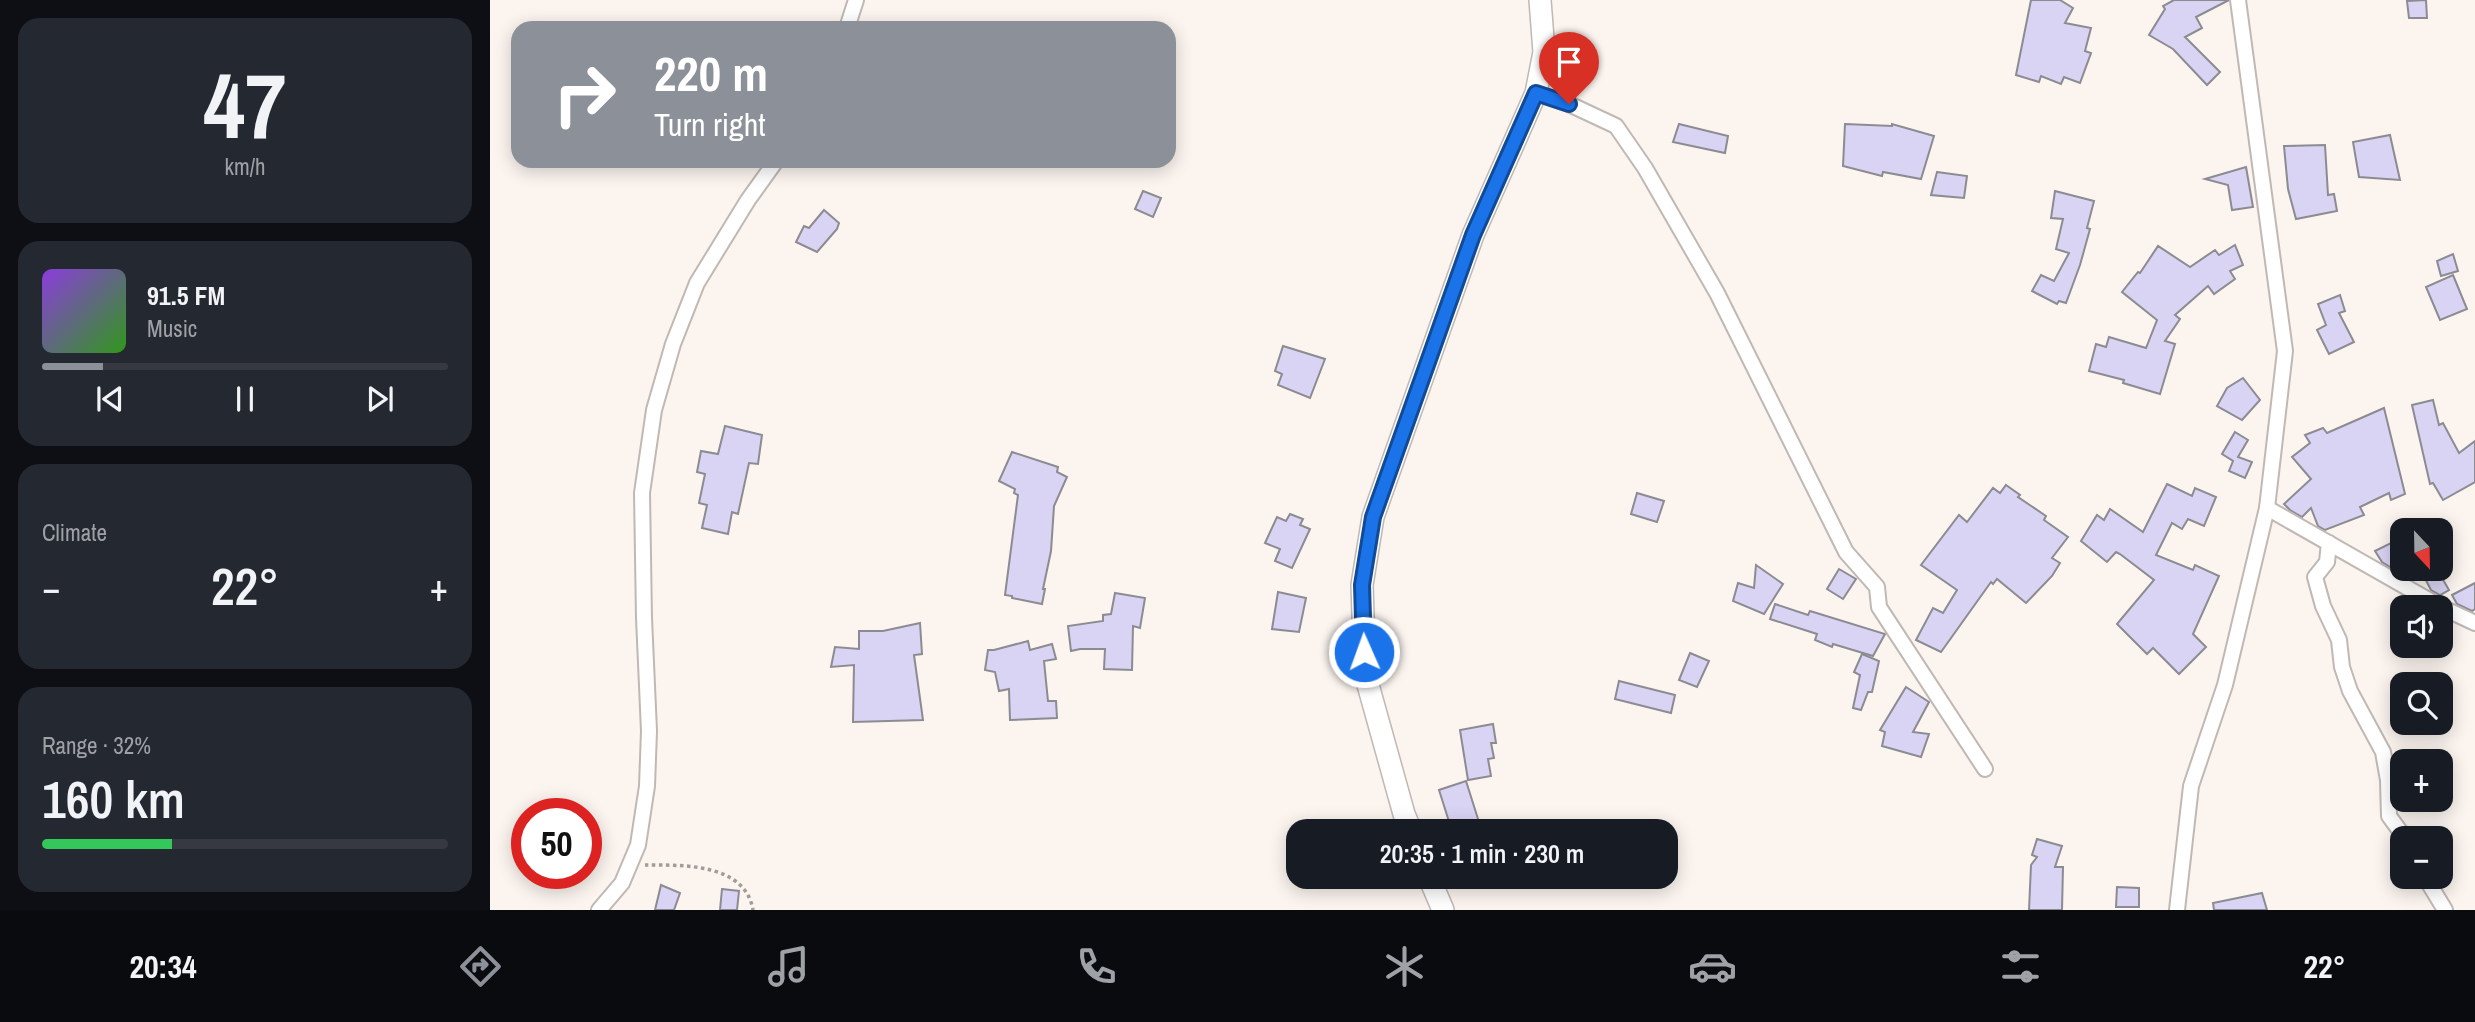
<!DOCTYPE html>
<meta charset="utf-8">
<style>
:root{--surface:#171b24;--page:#242831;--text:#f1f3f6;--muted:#9ea1a6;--line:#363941;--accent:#8c9099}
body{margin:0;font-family:"Archivo Narrow",sans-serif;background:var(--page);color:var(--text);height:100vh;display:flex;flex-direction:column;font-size:26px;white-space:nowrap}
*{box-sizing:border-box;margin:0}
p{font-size:23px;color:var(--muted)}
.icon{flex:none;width:38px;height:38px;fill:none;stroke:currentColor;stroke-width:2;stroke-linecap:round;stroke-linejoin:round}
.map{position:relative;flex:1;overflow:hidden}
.side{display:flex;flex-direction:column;gap:18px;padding:18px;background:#0d0f14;width:490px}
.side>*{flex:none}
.top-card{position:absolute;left:21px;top:21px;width:665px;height:147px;border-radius:21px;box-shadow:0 4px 18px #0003;background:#8c9099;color:#fff;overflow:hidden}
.needle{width:46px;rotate:158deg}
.buttons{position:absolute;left:1900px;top:518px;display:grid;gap:14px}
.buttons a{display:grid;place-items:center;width:63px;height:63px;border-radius:14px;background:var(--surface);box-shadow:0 4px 18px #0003;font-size:35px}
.speed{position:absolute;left:21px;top:798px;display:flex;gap:14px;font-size:35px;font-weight:700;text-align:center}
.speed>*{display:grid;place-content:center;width:91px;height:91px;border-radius:50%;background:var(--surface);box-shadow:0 4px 18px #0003;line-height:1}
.speed .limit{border:10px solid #d22;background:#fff;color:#111}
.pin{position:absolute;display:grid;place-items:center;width:60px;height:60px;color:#fff;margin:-72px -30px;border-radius:50% 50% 50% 0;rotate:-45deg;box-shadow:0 0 7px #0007}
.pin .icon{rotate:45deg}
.me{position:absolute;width:77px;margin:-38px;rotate:358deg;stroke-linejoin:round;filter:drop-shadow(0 0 5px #0008)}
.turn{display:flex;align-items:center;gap:24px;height:147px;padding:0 28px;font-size:32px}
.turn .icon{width:91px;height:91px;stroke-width:2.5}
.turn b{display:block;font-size:49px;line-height:60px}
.big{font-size:52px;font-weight:600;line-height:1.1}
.side .card{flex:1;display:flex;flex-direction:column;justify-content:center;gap:10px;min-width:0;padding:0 24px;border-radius:21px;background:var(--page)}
.side .dial{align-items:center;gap:0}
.dial b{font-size:91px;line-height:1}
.song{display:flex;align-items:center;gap:21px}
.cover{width:84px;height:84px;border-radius:10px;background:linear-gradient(135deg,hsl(270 70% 55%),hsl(110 70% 35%))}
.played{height:7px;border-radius:4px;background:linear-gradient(90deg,var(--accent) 15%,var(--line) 15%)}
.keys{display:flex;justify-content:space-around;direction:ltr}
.heat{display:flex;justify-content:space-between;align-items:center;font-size:38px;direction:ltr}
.charge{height:10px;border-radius:5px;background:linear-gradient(90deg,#34c759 32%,var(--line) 0)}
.trip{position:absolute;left:796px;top:819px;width:392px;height:70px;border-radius:21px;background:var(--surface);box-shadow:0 4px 18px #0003;font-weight:600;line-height:70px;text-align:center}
.tabs{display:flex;height:112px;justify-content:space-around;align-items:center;background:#090b0e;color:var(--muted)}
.tabs .icon{width:49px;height:49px}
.tabs .current{color:var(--accent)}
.tabs b{font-size:32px;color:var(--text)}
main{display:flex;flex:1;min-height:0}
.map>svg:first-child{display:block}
.building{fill:#d9d4f3;stroke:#8c8b92;stroke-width:2}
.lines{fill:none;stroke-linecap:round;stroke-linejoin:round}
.street-casing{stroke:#c0b8b4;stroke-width:18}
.secondary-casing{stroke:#c0b8b4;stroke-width:24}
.path{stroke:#a19c98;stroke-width:3.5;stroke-dasharray:3.5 3.5;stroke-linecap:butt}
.street{stroke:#fff;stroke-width:14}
.secondary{stroke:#fff;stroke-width:21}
.route-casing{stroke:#114b97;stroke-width:18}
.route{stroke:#1a73e8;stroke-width:12}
</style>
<main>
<section class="side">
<div class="card dial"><b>47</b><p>km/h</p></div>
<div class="card">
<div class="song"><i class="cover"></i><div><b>91.5 FM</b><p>Music</p></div></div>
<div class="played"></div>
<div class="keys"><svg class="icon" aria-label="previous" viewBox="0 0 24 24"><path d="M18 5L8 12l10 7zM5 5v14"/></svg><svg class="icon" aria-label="pause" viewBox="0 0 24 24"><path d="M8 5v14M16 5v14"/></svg><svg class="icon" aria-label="next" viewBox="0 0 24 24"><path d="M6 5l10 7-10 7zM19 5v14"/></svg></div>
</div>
<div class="card"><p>Climate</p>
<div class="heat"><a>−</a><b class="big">22°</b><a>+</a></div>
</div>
<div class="card"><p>Range · 32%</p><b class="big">160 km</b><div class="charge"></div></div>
</section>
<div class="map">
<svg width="1985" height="910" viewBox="0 0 1985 910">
<rect width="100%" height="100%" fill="#fbf4ef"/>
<!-- building -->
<g class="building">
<polygon points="1541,0 1570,0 1583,8 1575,23 1601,28 1595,51 1601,53 1590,83 1574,77 1571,84 1551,76 1549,82 1526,75"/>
<polygon points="1684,0 1739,0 1706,17 1712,28 1695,37 1730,72 1717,85 1683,49 1659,35 1675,9 1673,6"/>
<polygon points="1936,0 1937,18 1919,18 1917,1"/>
<polygon points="1189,124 1238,136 1235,153 1183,142"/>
<polygon points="1355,124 1402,126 1402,124 1444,136 1431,179 1393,172 1392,176 1353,166"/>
<polygon points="1900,135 1910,180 1869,177 1863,142"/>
<polygon points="1835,145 1838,195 1844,194 1847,211 1806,219 1798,189 1794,146"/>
<polygon points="1756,167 1763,207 1742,210 1738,185 1715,179"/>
<polygon points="1447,172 1477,176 1474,198 1441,195"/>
<polygon points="653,191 671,198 663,217 645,209"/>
<polygon points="1565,191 1604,201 1597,228 1600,229 1590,265 1576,303 1569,301 1567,304 1542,291 1551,275 1564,281 1579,253 1566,249 1573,219 1561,218"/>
<polygon points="334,210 349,223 347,229 327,252 306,242 314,226 319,228"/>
<polygon points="1745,245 1753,265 1740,271 1745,279 1724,294 1718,286 1685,315 1690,319 1675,341 1685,344 1670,394 1633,383 1634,380 1599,371 1606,344 1616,347 1619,337 1656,348 1667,320 1632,292 1648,272 1650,273 1668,246 1700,267 1725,250 1729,255"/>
<polygon points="1963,254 1968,271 1951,276 1947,261"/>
<polygon points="1963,275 1977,309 1950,320 1936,287"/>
<polygon points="1850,295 1855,311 1849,313 1864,342 1839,354 1827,330 1836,325 1828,304"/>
<polygon points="793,346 835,359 820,398 788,385 792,374 785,371"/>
<polygon points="1753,378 1770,400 1752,420 1727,406 1737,388"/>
<polygon points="1943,400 1949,425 1953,423 1969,453 1985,441 1985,482 1953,500 1943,483 1940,484 1922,405"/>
<polygon points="1894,408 1915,494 1901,500 1899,493 1870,507 1874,515 1835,530 1828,526 1821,508 1812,517 1800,510 1794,504 1821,479 1802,457 1820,443 1815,435 1833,428 1837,433"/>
<polygon points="235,426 272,435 268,464 259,463 248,514 242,512 238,534 212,528 217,505 209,503 215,474 207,472 211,451 228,454"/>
<polygon points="1745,432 1758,440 1748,457 1762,462 1755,478 1739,471 1743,461 1732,454"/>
<polygon points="522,452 568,467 567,472 577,477 564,506 561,551 553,589 555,589 552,604 522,598 522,596 515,595 528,495 524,493 525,489 509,481"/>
<polygon points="1677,484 1702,496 1705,488 1726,497 1714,526 1698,519 1692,529 1682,523 1666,555 1703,570 1705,565 1729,576 1703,634 1716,647 1689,674 1663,648 1657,654 1627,624 1664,580 1630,554 1626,552 1617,562 1591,541 1607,515 1614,520 1620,509 1653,532"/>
<polygon points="1516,485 1530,495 1528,497 1556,516 1554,520 1578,537 1562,558 1570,563 1562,576 1536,603 1507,579 1503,584 1501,582 1451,652 1426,640 1443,608 1453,613 1467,590 1431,565 1469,515 1477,522 1503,488 1510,493"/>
<polygon points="1147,493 1174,501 1167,522 1141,514"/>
<polygon points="800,514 813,519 810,525 820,529 802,568 785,561 790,549 775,543 787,517 796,521"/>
<polygon points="1901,543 1905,551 1905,564 1900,567 1892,562 1885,551"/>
<polygon points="1266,565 1293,584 1274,614 1243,601 1248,583 1264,588"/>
<polygon points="1349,569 1366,579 1353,599 1337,589"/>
<polygon points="1930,569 1947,569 1959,590 1950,595 1941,590"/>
<polygon points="1985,583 1985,609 1982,611 1967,604 1962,595"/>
<polygon points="788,592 816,598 809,632 782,629"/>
<polygon points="625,593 655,598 650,628 643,626 642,670 614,669 615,649 590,649 581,651 578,626 613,621 613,615 621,614"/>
<polygon points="1285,604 1318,615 1320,611 1395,634 1383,656 1343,644 1342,647 1325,640 1327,634 1280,619"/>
<polygon points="430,623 432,654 424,655 433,720 363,722 364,665 341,667 345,647 369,649 369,631 393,631"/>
<polygon points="538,641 540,650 562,644 566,659 554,661 558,701 566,701 567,718 520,720 519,689 509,691 505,672 495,670 498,650 504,650"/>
<polygon points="1200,653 1219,661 1207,687 1189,680"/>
<polygon points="1372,654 1389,661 1382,692 1378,692 1371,710 1363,708 1370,675 1364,672"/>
<polygon points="1129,681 1185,695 1181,713 1125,699"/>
<polygon points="1416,687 1439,702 1423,732 1439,734 1431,757 1392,746 1395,732 1390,730"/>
<polygon points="1003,724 1006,743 1001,743 1004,758 998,759 1001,776 978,780 970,730"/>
<polygon points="976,781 989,822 962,831 949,790"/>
<polygon points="1547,839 1572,846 1565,867 1573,867 1572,910 1539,910 1541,865 1547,857 1542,855"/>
<polygon points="171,885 190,893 184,910 165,910"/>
<polygon points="1627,887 1649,888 1649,907 1626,907"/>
<polygon points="232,889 249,891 247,910 230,910"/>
<polygon points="1772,893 1777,910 1724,910 1723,903"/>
</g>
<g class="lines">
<defs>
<g id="street">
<polyline points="357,28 366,0"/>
<polyline points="1046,93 1079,104 1126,126 1155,168 1227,293 1356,552 1387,587 1389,607 1495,769"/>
<polyline points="1777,508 1951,607"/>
<polyline points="1839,543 1837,562 1825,577 1833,606 1849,640 1852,667 1860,691 1893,752 1898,780 1899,816 1915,838"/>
<polyline points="1951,607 1985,623"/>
<polyline points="1935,877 1955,910"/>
<polyline points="109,910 132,883 148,845 157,786 159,731 154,618 152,493 164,410 183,344 207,283 258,200 286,161"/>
<polyline points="1687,910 1701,786 1735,685 1777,508 1795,351 1748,0"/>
</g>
<g id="secondary">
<polyline points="921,831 914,814 875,674 872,585 883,517 983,235 1046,93 1054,52 1050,0"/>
<polyline points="939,877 953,910"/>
</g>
</defs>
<!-- street casing -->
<use href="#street" class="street-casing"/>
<!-- secondary casing -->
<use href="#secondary" class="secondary-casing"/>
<!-- path -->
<path class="path" d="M 155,865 C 193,865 255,863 263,910"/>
<!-- street -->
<use href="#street" class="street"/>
<!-- secondary -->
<use href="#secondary" class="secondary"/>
</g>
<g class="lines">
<defs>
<polyline id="route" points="874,652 872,585 883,517 983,235 1046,93 1079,104"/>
</defs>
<!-- route casing -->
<use href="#route" class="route-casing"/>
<!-- route -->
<use href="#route" class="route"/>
</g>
</svg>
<div class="buttons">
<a><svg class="needle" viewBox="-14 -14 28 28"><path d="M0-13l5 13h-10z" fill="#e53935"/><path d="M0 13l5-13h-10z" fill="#9ea1a6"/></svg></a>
<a><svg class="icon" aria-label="sound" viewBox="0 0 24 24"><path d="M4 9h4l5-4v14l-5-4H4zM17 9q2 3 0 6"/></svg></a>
<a><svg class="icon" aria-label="search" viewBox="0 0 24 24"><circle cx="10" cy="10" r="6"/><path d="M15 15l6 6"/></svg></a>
<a>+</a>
<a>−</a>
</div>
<div class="speed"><div class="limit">50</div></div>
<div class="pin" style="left:1079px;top:104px;background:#d93025"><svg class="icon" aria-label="arrive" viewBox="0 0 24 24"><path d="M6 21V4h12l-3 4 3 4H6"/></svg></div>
<svg class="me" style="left:874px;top:652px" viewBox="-20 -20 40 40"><circle r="17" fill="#1a73e8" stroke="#fff" stroke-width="3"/><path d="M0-11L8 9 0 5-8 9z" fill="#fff"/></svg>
<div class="trip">20:35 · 1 min · 230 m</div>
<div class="top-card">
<div class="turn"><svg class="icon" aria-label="right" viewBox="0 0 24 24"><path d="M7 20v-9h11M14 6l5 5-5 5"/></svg><div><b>220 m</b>Turn right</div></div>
</div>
</div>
</main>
<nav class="tabs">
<b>20:34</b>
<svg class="icon current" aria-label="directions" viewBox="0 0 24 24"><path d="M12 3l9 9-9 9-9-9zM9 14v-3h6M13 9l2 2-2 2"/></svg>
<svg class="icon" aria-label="music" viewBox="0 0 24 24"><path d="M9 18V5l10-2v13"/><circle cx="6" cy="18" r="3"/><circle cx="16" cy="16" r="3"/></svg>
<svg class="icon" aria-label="phone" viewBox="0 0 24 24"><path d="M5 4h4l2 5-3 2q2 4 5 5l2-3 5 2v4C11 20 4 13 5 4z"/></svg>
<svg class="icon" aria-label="climate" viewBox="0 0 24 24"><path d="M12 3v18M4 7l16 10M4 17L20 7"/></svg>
<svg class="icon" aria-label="car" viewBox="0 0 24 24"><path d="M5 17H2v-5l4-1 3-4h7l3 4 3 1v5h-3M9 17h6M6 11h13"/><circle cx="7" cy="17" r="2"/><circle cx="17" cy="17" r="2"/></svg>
<svg class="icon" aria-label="filters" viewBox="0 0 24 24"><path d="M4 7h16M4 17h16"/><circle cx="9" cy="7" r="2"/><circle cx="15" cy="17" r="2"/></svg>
<b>22°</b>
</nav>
